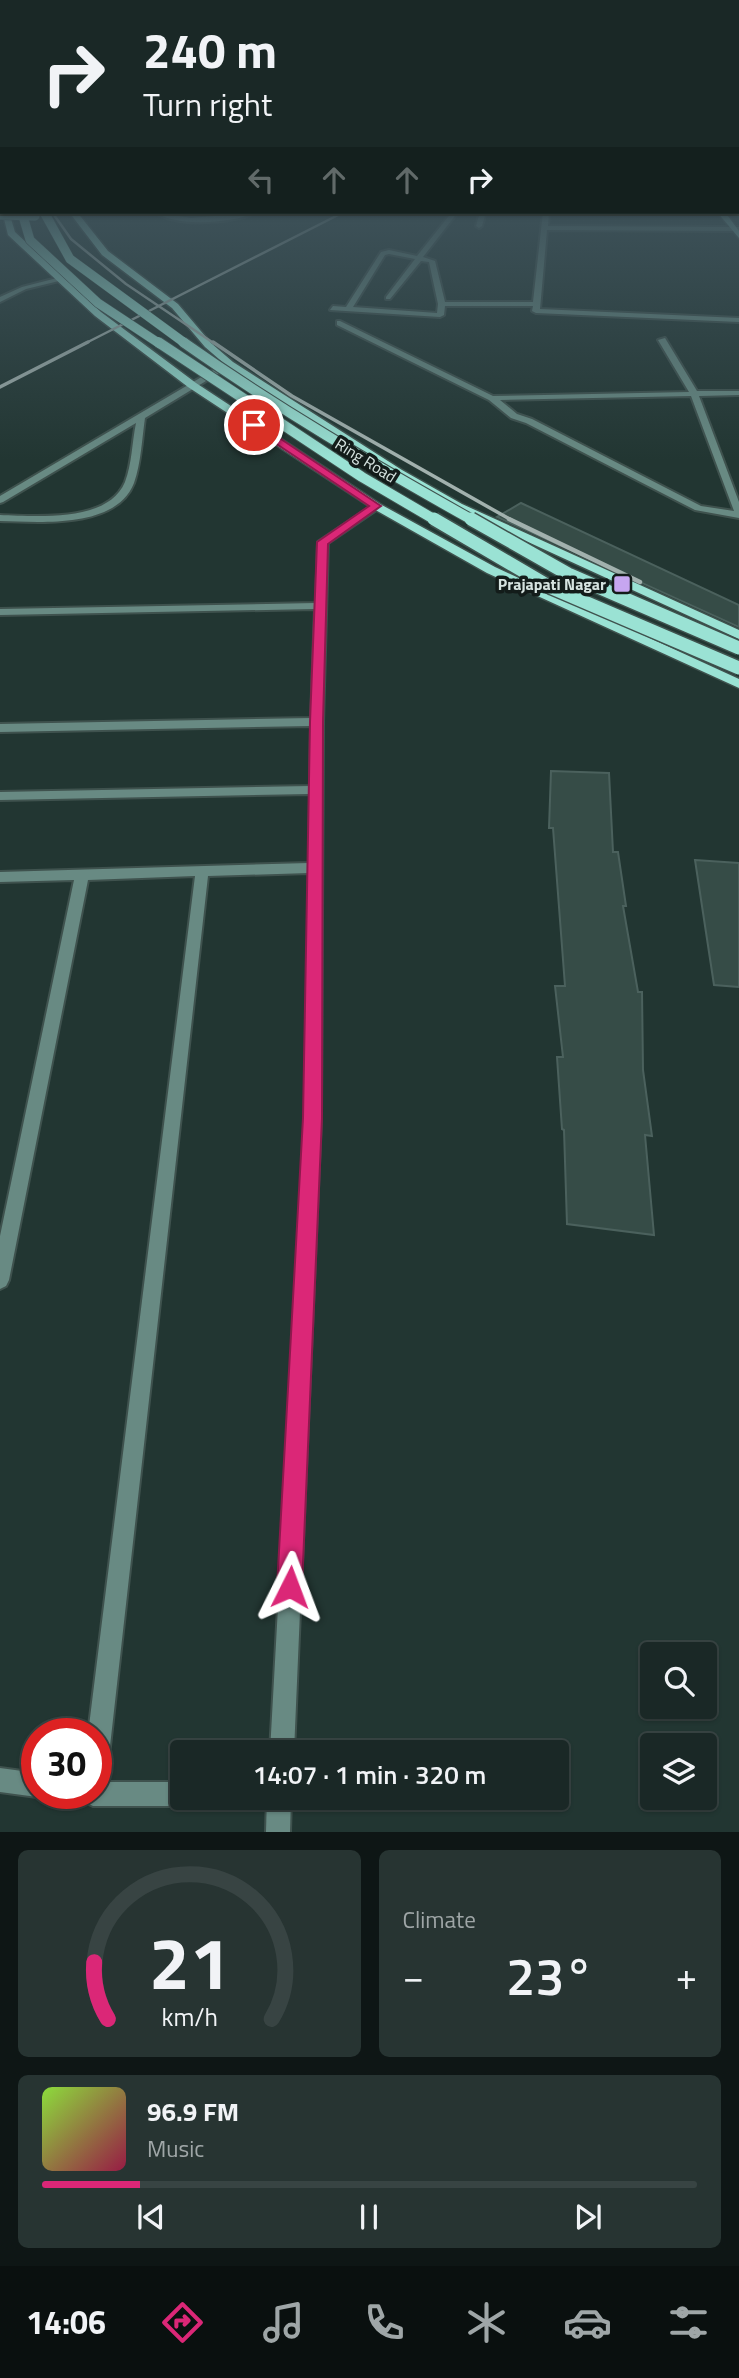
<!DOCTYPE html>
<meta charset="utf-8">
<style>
:root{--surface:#1a2826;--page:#273432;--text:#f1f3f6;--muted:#9fa6a7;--line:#384443;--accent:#db2777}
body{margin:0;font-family:"Titillium Web",sans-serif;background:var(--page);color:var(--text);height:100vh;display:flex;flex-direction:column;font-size:26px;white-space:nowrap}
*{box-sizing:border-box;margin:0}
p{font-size:23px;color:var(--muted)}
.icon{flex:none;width:38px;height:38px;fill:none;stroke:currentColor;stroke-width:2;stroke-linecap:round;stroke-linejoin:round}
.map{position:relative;height:1832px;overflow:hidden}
.panel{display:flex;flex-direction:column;gap:18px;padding:18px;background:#0e1615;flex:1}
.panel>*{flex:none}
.hud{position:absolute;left:0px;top:0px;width:740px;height:214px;box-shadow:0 2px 5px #0004,0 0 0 2px var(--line);background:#1a2826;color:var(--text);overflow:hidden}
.controls{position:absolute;left:640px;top:1642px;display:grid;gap:14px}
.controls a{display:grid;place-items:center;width:77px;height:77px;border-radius:7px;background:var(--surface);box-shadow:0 2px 5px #0004,0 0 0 2px var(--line);font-size:35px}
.speed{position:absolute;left:21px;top:1718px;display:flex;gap:14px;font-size:35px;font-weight:700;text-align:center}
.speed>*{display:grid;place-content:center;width:91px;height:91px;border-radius:50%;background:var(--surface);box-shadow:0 2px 5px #0004,0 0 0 2px var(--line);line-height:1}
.speed .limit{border:10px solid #d22;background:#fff;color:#111}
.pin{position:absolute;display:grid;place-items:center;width:60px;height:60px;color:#fff;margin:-30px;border:4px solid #fff;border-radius:50%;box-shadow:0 2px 7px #0007}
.me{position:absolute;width:77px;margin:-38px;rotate:3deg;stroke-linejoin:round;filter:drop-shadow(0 0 5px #0008)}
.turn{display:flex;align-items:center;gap:24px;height:147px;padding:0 28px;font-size:32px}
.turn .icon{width:91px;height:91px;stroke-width:2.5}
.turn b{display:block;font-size:49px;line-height:60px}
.lanes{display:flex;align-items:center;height:66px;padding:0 28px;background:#0003;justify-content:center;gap:35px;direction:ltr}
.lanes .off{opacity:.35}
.big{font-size:52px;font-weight:600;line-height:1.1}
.panel .card{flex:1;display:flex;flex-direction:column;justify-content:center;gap:10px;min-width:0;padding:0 24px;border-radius:10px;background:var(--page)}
.panel .dial{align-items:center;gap:0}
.dial svg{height:182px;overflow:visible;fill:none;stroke:var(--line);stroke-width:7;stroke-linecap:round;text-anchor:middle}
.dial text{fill:var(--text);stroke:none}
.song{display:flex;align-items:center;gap:21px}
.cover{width:84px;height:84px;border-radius:10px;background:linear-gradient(135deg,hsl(90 70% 55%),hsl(340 70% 35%))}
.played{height:7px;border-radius:4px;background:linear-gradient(90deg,var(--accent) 15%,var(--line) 15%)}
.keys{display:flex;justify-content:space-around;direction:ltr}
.heat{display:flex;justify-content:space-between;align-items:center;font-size:38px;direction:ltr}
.panel .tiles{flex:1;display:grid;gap:18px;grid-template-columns:1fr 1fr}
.card:last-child{grid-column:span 2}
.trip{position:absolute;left:170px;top:1740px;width:399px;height:70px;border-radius:7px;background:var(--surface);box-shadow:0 2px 5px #0004,0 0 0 2px var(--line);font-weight:600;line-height:70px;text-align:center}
.dock{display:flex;height:112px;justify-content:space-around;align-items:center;background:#0a100f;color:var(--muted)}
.dock .icon{width:49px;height:49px}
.dock .on{color:var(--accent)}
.dock b{font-size:32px;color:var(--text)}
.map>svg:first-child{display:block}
.building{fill:#364c47;stroke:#4b615d;stroke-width:2}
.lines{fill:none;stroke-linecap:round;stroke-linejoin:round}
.street-casing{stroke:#3f524e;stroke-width:4}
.primary-casing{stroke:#3f524e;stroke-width:3}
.street{fill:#688a83;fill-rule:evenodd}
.primary{fill:#9ae2d4;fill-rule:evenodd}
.rail-far2{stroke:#a2b1ae;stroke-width:2.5}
.rail-far1{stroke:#a2b1ae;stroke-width:3.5}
.rail{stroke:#a2b1ae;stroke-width:4.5}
.primary-bridge-far2-casing{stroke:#3f524e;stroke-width:10;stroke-linecap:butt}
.primary-bridge-far1-casing{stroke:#3f524e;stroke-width:12;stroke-linecap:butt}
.primary-bridge-casing{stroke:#3f524e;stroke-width:16;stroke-linecap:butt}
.primary-bridge-far2{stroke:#9ae2d4;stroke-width:9}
.primary-bridge-far1{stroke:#9ae2d4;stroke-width:10}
.primary-bridge{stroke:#9ae2d4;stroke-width:13}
.route{fill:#db2777;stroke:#8e194d;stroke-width:2}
.poi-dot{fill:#c6a6f0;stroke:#131c1a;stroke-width:2.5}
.labels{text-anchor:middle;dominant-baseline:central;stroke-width:7;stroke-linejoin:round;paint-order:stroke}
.far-street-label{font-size:16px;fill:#d6e3e0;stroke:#131c1a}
.far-poi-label{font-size:16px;font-weight:bold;fill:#d6e3e0;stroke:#131c1a;text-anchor:end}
</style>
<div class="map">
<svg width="739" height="1832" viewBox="0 0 739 1832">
<rect width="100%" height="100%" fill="#223632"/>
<!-- building -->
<g class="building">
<polygon points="521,503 739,605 739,627 497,517"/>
<polygon points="551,771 609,773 613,852 618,852 626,906 623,906 638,992 642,992 643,1070 652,1136 645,1135 654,1235 567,1224 564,1130 562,1129 557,1057 563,1057 555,986 565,986 553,828 549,828"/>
<polygon points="695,860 739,863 739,987 714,985"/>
</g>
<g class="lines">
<defs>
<g id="street">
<path d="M 155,212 L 191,218 L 258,212 C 234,223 178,228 155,212 Z"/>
<path d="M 452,212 L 458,212 L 423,257 L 435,261 L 445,302 L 533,302 L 543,212 L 549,212 L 548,226 L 739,227 L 739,231 L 547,230 L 540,309 L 739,318 L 739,322 L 536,313 L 532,311 L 533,306 L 445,306 L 444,315 L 440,317 L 330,310 L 333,306 L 346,307 L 381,252 L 389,250 L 417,256 ZM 389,254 L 415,259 L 386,297 L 386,299 L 390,299 L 421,261 L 429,262 L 438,304 L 437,313 L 353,307 L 385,255 Z"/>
<polygon points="480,212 486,212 482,226 479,228 476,226"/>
<polygon points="61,277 63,280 26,289 0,302 0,297 22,287"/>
<path d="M 340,321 L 493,396 L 689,392 L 658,340 L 665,338 L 697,391 L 739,391 L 739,395 L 699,396 L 739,502 L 739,518 L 695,510 L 526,423 L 511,418 L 489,400 L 337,325 L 337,321 ZM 691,396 L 734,511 L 701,506 L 532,419 L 517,414 L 500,400 Z"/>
<path d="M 227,362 L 234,364 L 145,418 C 142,438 141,463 134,483 C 116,529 40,522 0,521 L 0,515 C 36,516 108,523 125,482 C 132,464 132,442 136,423 L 3,502 L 0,503 L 0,496 Z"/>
<polygon points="376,503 381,506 379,508 328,543 323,722 321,1119 294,1752 270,1752 305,1119 309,873 208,876 108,1764 104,1772 96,1776 96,1734 88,1734 195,876 88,880 9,1280 6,1286 0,1289 0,1236 74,880 0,882 0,872 309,863 310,794 0,800 0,792 310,786 311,726 0,732 0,724 311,718 315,609 0,615 0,609 316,603 318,542"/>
<polygon points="0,1768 37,1773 37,1794 45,1794 37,1797 0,1792"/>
<polygon points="96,1782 182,1782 182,1797 193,1797 190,1802 182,1806 93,1806 85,1802 81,1794 96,1794"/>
<polygon points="267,1797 291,1797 290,1832 266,1832"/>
</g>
<g id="primary">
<polygon points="2,211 9,212 15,232 101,312 196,383 380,504 495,567 739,679 739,688 487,573 372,508 188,387 95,316 8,235"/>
<polygon points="69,212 77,212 108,251 178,304 211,343 233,362 402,470 462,504 739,630 739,639 454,508 394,474 227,366 205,347 172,308 102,255"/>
<polygon points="717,212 725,212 739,231 739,238"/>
</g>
</defs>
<!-- street casing -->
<use href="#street" class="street-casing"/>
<!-- primary casing -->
<use href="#primary" class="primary-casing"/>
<!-- street -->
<use href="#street" class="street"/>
<!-- primary -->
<use href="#primary" class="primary"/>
<!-- rail-far2 -->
<g class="rail-far2">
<polyline points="52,212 71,239 126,284 215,344"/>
<polyline points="84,344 344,212"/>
</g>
<!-- rail-far1 -->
<g class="rail-far1">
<polyline points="213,342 292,396 513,521"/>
<polyline points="0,387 88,342"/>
</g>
<!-- rail -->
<polyline class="rail" points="509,519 640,582"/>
<defs>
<g id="primary-bridge-far2">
<polyline points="44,212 70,259 186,344"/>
<polyline points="0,215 35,216"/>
<polyline points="23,216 30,240 98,303 160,344"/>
</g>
<g id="primary-bridge-far1">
<polyline points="158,342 362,477 437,521"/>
<path d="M 183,342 C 277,408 374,465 474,521"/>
</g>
<g id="primary-bridge">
<polyline points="434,519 552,588 739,668"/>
<polyline points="471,519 568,574 739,648"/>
</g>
</defs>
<!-- primary-bridge-far2 casing -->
<use href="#primary-bridge-far2" class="primary-bridge-far2-casing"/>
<!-- primary-bridge-far1 casing -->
<use href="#primary-bridge-far1" class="primary-bridge-far1-casing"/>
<!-- primary-bridge casing -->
<use href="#primary-bridge" class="primary-bridge-casing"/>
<!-- primary-bridge-far2 -->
<use href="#primary-bridge-far2" class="primary-bridge-far2"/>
<!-- primary-bridge-far1 -->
<use href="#primary-bridge-far1" class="primary-bridge-far1"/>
<!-- primary-bridge -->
<use href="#primary-bridge" class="primary-bridge"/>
</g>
<!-- sky -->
<linearGradient id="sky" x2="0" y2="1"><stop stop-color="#131e1c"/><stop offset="0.44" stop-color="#3e525a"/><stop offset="1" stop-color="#3e525a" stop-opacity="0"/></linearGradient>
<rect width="739" height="460" fill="url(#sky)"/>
<!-- route -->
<polygon class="route" points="251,423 257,423 381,506 328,544 323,722 322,1118 302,1587 298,1595 290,1599 281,1595 277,1587 303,1118 310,722 317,542 369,506 251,427"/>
<!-- markers -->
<rect class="poi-dot" x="613" y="575" width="18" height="18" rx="3.5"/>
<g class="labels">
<!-- far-street labels -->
<g class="far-street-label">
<text transform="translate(366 460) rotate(32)">Ring Road</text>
</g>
<!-- far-poi labels -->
<g class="far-poi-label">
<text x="606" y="584">Prajapati Nagar</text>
</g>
</g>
</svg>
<div class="controls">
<a><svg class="icon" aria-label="search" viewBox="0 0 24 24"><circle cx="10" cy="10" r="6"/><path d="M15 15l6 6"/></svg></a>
<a><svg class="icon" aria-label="layers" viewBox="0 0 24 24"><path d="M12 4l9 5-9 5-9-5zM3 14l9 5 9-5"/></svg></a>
</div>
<div class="speed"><div class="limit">30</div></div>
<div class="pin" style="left:254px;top:425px;background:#d93025"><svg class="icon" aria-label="arrive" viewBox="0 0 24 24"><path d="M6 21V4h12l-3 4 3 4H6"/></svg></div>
<svg class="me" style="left:290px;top:1587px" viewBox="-20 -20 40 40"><path d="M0-17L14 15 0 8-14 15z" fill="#db2777" stroke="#fff" stroke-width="4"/></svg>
<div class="trip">14:07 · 1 min · 320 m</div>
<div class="hud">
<div class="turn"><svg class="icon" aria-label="right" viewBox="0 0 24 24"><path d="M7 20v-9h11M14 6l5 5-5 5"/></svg><div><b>240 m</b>Turn right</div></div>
<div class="lanes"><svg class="icon off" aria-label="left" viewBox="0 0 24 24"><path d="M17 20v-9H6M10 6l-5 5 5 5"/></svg><svg class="icon off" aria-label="ahead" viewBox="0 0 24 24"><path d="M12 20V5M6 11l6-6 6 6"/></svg><svg class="icon off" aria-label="ahead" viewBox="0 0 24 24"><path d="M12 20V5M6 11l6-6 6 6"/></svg><svg class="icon" aria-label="right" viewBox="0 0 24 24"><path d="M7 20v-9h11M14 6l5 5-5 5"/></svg></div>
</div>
</div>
<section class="panel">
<div class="tiles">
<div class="card dial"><svg viewBox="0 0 100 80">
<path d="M14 69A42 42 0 1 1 86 69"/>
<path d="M14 69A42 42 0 0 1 8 44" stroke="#db2777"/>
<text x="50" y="56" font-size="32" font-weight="700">21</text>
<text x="50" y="72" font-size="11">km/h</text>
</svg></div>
<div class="card"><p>Climate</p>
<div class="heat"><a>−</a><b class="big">23°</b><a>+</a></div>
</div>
<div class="card">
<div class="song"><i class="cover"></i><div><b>96.9 FM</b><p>Music</p></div></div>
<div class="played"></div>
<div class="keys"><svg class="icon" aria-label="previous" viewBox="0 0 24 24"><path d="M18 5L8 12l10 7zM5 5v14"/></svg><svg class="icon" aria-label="pause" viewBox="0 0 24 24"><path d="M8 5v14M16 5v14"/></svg><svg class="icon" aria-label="next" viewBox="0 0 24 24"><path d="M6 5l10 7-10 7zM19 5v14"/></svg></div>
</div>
</div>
</section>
<nav class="dock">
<b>14:06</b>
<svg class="icon on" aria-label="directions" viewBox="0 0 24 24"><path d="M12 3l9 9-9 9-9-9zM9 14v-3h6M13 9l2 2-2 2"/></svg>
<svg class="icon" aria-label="music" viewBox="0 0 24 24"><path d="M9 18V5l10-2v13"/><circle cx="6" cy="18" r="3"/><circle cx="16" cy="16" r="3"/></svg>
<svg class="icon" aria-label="phone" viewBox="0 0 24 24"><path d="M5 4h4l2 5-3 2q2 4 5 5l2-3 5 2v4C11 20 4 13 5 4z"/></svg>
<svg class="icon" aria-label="climate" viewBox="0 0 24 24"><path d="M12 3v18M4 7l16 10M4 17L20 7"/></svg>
<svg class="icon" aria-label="car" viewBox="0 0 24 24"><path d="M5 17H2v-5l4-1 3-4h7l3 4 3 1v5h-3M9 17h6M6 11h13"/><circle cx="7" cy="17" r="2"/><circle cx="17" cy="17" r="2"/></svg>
<svg class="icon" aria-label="filters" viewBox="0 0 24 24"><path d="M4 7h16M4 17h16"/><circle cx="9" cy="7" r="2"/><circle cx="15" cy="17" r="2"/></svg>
</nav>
